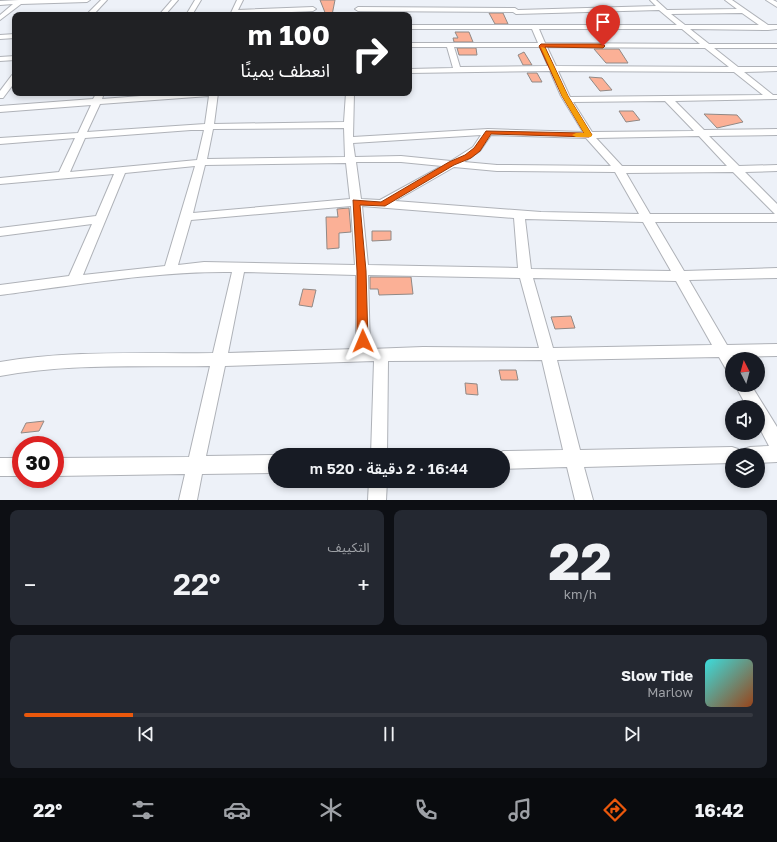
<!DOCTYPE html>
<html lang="ar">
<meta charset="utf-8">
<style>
:root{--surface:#171b24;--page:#242831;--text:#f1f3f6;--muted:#9ea1a6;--line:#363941;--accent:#ea580c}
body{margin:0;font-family:"Golos Text","Noto Sans Arabic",sans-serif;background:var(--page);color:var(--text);direction:rtl;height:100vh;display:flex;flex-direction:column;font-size:15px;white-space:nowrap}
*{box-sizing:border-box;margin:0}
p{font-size:13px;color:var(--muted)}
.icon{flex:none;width:22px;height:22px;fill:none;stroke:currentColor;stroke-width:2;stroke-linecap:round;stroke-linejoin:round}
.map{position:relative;height:500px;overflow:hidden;direction:ltr}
.drawer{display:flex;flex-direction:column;gap:10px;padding:10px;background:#0d0f14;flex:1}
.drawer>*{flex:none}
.guide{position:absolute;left:12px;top:12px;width:400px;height:84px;border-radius:8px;box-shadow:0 2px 6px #0003;direction:rtl;background:#202124;color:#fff;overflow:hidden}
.needle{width:26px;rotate:354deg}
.fabs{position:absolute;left:725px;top:352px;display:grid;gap:8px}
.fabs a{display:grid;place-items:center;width:40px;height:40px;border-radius:50%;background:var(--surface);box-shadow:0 2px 6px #0003;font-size:20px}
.speed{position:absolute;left:12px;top:436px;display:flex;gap:8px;font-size:20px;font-weight:700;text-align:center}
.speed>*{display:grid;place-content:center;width:52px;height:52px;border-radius:50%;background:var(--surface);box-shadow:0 2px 6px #0003;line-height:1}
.speed .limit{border:6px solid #d22;background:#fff;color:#111}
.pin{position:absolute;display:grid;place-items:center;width:34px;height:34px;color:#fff;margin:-41px -17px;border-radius:50% 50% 50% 0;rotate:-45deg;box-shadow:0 0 4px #0007}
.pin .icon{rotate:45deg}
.me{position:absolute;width:44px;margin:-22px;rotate:359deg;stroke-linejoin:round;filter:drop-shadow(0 0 3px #0008)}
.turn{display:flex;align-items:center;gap:14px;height:84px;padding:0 16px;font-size:18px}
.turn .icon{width:52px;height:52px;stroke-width:2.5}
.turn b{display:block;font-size:28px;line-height:34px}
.big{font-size:30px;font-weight:600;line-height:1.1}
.drawer .card{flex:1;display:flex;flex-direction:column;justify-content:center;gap:6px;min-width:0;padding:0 14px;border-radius:8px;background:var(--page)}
.drawer .dial{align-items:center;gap:0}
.dial b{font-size:52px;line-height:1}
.song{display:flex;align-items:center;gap:12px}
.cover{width:48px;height:48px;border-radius:6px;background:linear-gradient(135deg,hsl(180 70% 55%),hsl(20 70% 35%))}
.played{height:4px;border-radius:2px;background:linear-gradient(90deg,var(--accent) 15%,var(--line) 15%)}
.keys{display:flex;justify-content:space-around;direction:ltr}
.heat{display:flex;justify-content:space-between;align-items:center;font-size:22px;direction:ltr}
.drawer .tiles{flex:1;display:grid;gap:10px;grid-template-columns:1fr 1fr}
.card:last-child{grid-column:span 2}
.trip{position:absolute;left:268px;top:448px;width:242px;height:40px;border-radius:20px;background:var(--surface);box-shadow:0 2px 6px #0003;font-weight:600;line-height:40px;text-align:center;direction:rtl}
.dock{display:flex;height:64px;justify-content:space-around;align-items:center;background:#090b0e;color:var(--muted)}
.dock .icon{width:28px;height:28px}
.dock .on{color:var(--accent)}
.dock b{font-size:18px;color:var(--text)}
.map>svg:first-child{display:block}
.building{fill:#fbb096;stroke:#908986}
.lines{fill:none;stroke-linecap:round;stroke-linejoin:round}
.street-casing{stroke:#afb2b8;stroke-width:2}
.street{fill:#fff;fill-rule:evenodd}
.route{fill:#ea580c;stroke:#983908}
.slow{fill:#f59e0b}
</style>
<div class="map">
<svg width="777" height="500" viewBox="0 0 777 500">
<rect width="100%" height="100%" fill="#edf1f8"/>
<!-- building -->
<g class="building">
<polygon points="320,0 335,0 332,15 326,15"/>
<polygon points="489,13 503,13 508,24 495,24"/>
<polygon points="455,32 469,32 473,42 454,42 453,38 458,38"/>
<polygon points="457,48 476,48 477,55 459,55"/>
<polygon points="594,49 619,49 628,63 606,63"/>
<polygon points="524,52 532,65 523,65 518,55"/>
<polygon points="527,73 537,73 542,82 532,82"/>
<polygon points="589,77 602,78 612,90 600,91"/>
<polygon points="619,111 633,111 640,120 626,122"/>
<polygon points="704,114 737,115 743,122 717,128"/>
<polygon points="349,208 351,232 339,233 339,248 327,249 326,217 338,217 337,209"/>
<polygon points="372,231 391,231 391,240 372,241"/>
<polygon points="370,277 411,277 413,294 379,295 378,289 370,289"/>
<polygon points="303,289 316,290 312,307 299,305"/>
<polygon points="571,316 575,328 555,329 551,317"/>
<polygon points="499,370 516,370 518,380 501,380"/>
<polygon points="465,383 477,384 478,395 466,394"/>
<polygon points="44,421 39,431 21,433 26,423"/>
</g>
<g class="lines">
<defs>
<g id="street">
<polygon points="19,0 90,0 87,2 21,4 0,20 0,15 13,4 0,5 0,1"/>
<polygon points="101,0 107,0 93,15 86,15"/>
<polygon points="172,0 178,0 165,15 159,15"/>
<polygon points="195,0 201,0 192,15 186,15"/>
<polygon points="237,0 243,0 238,10 313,7 316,9 313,11 230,15"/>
<path d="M 650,0 L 656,0 L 667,10 L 737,9 L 725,0 L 732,0 L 768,25 L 777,25 L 777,29 L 768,30 L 690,29 L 709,44 L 777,44 L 777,48 L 714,48 L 738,67 L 777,67 L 777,71 L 744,72 L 773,95 L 777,95 L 777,99 L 675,101 L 704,130 L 777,129 L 777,135 L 709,136 L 739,166 L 777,165 L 777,171 L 745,172 L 777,204 L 777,222 L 655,222 L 684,271 L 777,268 L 777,278 L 689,280 L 727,345 L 777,344 L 777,356 L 735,357 L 736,359 L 732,359 L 732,373 L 727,371 L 719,357 L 557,360 L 580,450 L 732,447 L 738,449 L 740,455 L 732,455 L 732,463 L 584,467 L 593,500 L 575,500 L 567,467 L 503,469 L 503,455 L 497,455 L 503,451 L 563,450 L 542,360 L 388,361 L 387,455 L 371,455 L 374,361 L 225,366 L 206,456 L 275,455 L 275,473 L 202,474 L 197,500 L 179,500 L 185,474 L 55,476 L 55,458 L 189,457 L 210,366 C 141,367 69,363 0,376 L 0,362 C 70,350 143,354 213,353 L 232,272 C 155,271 77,285 0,295 L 0,285 L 69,276 L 92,224 L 0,236 L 0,228 L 96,216 L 114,174 L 0,184 L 0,178 L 59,172 L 75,138 L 0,144 L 0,138 L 78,133 L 91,105 L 0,112 L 0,106 L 93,99 L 96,94 L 99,94 L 103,96 L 102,99 L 180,93 L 218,93 L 214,124 L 344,122 L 346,93 L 354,93 L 353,137 L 488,129 L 583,132 L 561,96 L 550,71 L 409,73 L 409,69 L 453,68 L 447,47 L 409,47 L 409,43 L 538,43 L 532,29 L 409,29 L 409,25 L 677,25 L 659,10 L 516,14 L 513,12 L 358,11 L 355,9 L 358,7 L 515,8 L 518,10 L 656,6 ZM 742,13 L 759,25 L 685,25 L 671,14 ZM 539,29 L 682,29 L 700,44 L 545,43 ZM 454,47 L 540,47 L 548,66 L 460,67 ZM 547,47 L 705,48 L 729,67 L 556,66 ZM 558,71 L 734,72 L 763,95 L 570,97 ZM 209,96 L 205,124 L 87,132 L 100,104 ZM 665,101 L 694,131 L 592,132 L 573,102 ZM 344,128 L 345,157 L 207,159 L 213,129 ZM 191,130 L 204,130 L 197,160 L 70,172 L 85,138 ZM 481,135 L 473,147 L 451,161 L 401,156 L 355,157 L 353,143 ZM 491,135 L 586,138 L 611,166 L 497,165 L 464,162 L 480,151 ZM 699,136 L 727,166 L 622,166 L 596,138 ZM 356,162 L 401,162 L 442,166 L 380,200 L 361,199 ZM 346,163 L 350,199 L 193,213 L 205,165 ZM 195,166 L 165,266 L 83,275 L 125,173 ZM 454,167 L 497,171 L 615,172 L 639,214 L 541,212 L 395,201 ZM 733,172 L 775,214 L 650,214 L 626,173 ZM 351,206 L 355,265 L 204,262 L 178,265 L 191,220 ZM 362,206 L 514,218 L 518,268 L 368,265 ZM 525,219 L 643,222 L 671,271 L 531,269 ZM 244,272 L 356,275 L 356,349 L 228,353 ZM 368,275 L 520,278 L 539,348 L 423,347 L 370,349 ZM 533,278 L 676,281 L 712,345 L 553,348 Z"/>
<polygon points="766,0 773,0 777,2 777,7"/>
<polygon points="15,34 15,38 0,39 0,35"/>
<polygon points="15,56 15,60 0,61 0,57"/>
<polygon points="12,75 15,75 15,82 3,98 0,98 0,91"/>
<polygon points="735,385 751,385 777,427 777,462 758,463 758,455 742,455 744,449 750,447 769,446 758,425 758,407 747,407"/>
<rect x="0" y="458" width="21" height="18"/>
<polygon points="369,481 387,481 386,500 368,500"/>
</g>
</defs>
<!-- street casing -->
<use href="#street" class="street-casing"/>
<!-- street -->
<use href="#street" class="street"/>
</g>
<!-- route -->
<polygon class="route" points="541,44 603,44 605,46 603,48 545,47 568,96 592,135 589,137 491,134 480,151 471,158 454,165 385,206 360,205 366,271 368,341 366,344 359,344 357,341 357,271 353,200 381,202 449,162 465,155 474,148 486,131 584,133 562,96 539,46"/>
<!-- slow -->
<polygon class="slow" points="541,47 545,48 568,96 592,135 591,137 576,137 572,135 576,133 584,133 562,96"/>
</svg>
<div class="fabs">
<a><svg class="needle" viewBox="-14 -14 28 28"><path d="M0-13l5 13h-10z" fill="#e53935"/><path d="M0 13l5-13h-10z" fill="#9ea1a6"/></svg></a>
<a><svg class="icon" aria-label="sound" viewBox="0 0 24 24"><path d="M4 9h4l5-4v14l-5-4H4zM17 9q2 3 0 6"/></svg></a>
<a><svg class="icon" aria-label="layers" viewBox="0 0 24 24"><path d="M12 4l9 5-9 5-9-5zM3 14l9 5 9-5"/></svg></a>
</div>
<div class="speed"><div class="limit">30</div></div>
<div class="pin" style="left:603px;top:46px;background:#d93025"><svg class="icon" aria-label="arrive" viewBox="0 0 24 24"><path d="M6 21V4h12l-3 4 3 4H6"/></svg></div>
<svg class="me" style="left:363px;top:341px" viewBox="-20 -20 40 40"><path d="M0-17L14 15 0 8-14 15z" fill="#ea580c" stroke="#fff" stroke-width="4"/></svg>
<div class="trip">16:44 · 2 دقيقة · 520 m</div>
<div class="guide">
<div class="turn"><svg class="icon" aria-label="right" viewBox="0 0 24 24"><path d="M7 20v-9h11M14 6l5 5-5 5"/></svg><div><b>100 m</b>انعطف يمينًا</div></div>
</div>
</div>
<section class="drawer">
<div class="tiles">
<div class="card dial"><b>22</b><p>km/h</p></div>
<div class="card"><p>التكييف</p>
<div class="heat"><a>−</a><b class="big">22°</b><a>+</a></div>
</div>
<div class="card">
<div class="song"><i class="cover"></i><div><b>Slow Tide</b><p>Marlow</p></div></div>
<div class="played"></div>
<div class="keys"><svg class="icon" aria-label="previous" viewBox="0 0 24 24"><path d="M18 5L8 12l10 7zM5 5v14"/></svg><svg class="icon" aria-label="pause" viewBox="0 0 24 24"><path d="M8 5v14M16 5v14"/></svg><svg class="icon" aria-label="next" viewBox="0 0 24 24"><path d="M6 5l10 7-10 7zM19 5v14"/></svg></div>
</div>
</div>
</section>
<nav class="dock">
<b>16:42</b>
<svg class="icon on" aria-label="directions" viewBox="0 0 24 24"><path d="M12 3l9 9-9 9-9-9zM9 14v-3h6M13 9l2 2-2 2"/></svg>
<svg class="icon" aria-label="music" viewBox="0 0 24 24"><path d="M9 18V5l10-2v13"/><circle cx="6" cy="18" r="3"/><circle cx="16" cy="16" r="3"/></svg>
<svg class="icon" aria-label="phone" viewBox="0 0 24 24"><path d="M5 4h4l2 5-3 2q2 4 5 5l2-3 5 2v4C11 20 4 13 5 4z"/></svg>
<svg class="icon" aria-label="climate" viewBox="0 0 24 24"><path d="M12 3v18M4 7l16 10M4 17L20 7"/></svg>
<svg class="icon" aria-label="car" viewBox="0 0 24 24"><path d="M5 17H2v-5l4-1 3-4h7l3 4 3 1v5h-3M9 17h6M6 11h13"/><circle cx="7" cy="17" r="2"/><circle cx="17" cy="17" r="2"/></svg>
<svg class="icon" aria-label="filters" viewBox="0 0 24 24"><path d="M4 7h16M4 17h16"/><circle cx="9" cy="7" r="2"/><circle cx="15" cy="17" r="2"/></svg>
<b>22°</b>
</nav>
